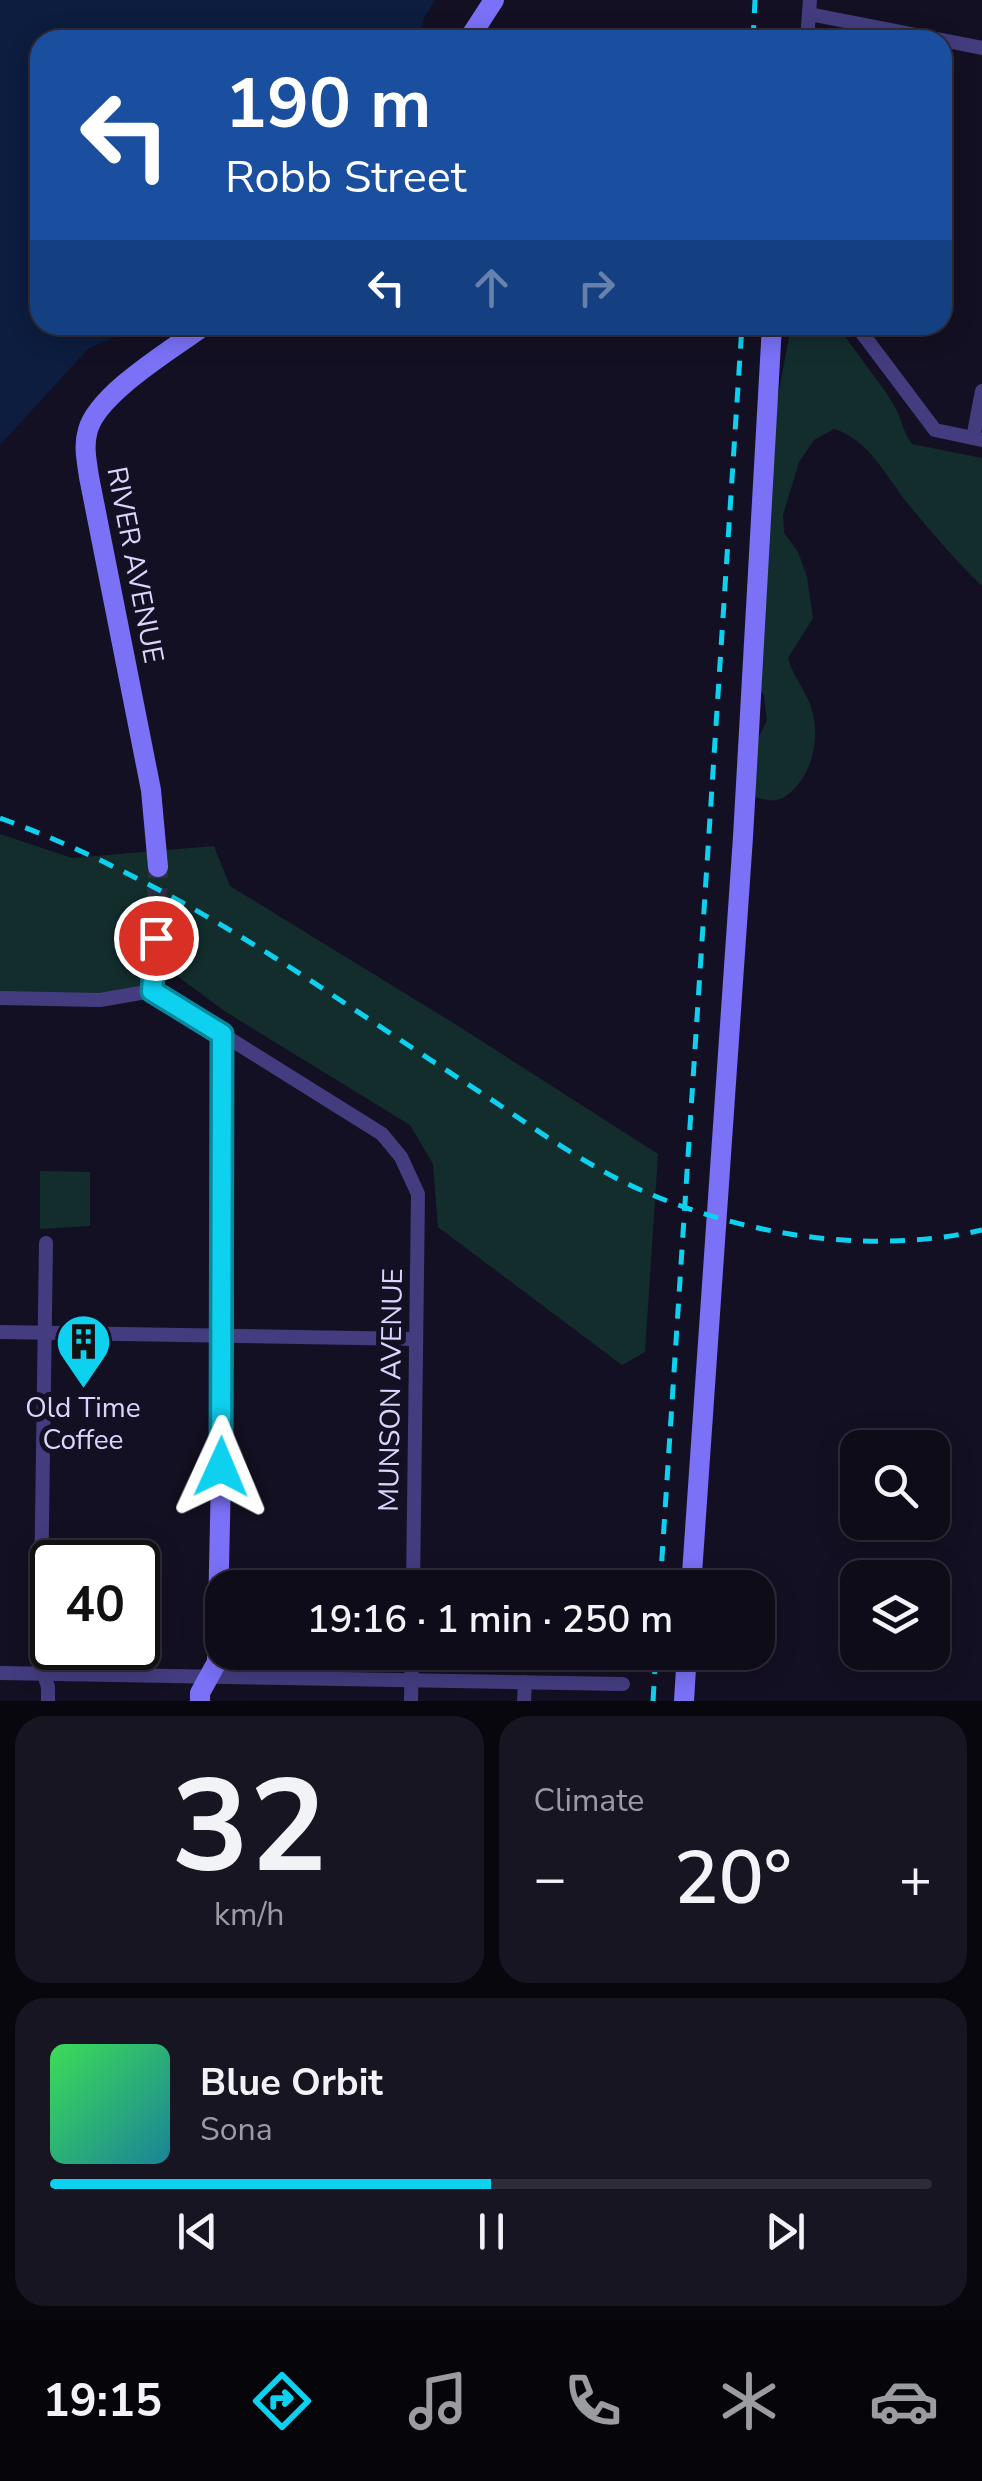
<!DOCTYPE html>
<meta charset="utf-8">
<style>
:root{--surface:#0f0c1a;--page:#181523;--text:#f1f3f6;--muted:#9b9ba2;--line:#2f2c39;--accent:#0ed0ef}
body{margin:0;font-family:"Nunito Sans",sans-serif;background:var(--page);color:var(--text);height:100vh;display:flex;flex-direction:column;font-size:38px;white-space:nowrap}
*{box-sizing:border-box;margin:0}
p{font-size:32px;color:var(--muted)}
.icon{flex:none;width:55px;height:55px;fill:none;stroke:currentColor;stroke-width:2;stroke-linecap:round;stroke-linejoin:round}
.map{position:relative;height:1701px;overflow:hidden}
.details{display:flex;flex-direction:column;gap:15px;padding:15px;background:#08070e;flex:1}
.details>*{flex:none}
.guide{position:absolute;left:30px;top:30px;width:922px;height:305px;border-radius:30px;box-shadow:0 5px 25px #0003,0 0 0 2px var(--line);background:#1a4fa0;color:#fff;overflow:hidden}
.controls{position:absolute;left:840px;top:1430px;display:grid;gap:20px}
.controls a{display:grid;place-items:center;width:110px;height:110px;border-radius:20px;background:var(--surface);box-shadow:0 5px 25px #0003,0 0 0 2px var(--line);font-size:50px}
.speed{position:absolute;left:30px;top:1540px;display:flex;gap:20px;font-size:50px;font-weight:700;text-align:center}
.speed>*{display:grid;place-content:center;width:130px;height:130px;border-radius:50%;background:var(--surface);box-shadow:0 5px 25px #0003,0 0 0 2px var(--line);line-height:1}
.speed .limit{border:5px solid #111;border-radius:15px;background:#fff;color:#111}
.pin{position:absolute;display:grid;place-items:center;width:85px;height:85px;color:#fff;margin:-42px;border:5px solid #fff;border-radius:50%;box-shadow:0 2px 10px #0007}
.me{position:absolute;width:110px;margin:-55px;rotate:1deg;stroke-linejoin:round;filter:drop-shadow(0 0 8px #0008)}
.turn{display:flex;align-items:center;gap:35px;height:210px;padding:0 30px;font-size:45px}
.turn .icon{width:130px;height:130px;stroke-width:2.5}
.turn b{display:block;font-size:70px;line-height:85px}
.lanes{display:flex;align-items:center;height:95px;padding:0 30px;background:#0003;justify-content:center;gap:50px;direction:ltr}
.lanes .off{opacity:.35}
.big{font-size:75px;font-weight:600;line-height:1.1}
.details .tile{flex:1;display:flex;flex-direction:column;justify-content:center;gap:15px;min-width:0;padding:0 35px;border-radius:30px;background:var(--page)}
.details .dial{align-items:center;gap:0}
.dial b{font-size:130px;line-height:1}
.song{display:flex;align-items:center;gap:30px}
.cover{width:120px;height:120px;border-radius:15px;background:linear-gradient(135deg,hsl(130 70% 55%),hsl(190 70% 35%))}
.played{height:10px;border-radius:5px;background:linear-gradient(90deg,var(--accent) 50%,var(--line) 50%)}
.keys{display:flex;justify-content:space-around;direction:ltr}
.heat{display:flex;justify-content:space-between;align-items:center;font-size:55px;direction:ltr}
.details .tiles{flex:1;display:grid;gap:15px;grid-template-columns:1fr 1fr}
.tile:last-child{grid-column:span 2}
.trip{position:absolute;left:205px;top:1570px;width:570px;height:100px;border-radius:30px;background:var(--surface);box-shadow:0 5px 25px #0003,0 0 0 2px var(--line);font-weight:600;line-height:100px;text-align:center}
.dock{display:flex;height:160px;justify-content:space-around;align-items:center;background:#06050a;color:var(--muted)}
.dock .icon{width:70px;height:70px}
.dock .on{color:var(--accent)}
.dock b{font-size:45px;color:var(--text)}
.map>svg:first-child{display:block}
.green{fill:#132d2d}
.water{fill:#0d1d3f}
.lines{fill:none;stroke-linecap:round;stroke-linejoin:round}
.secondary-tunnel{stroke:#322e44;stroke-width:20;stroke-dasharray:20 10;stroke-linecap:butt}
.street{stroke:#433d80;stroke-width:14}
.secondary{stroke:#7a71f7;stroke-width:20}
.rail{stroke:#0ed0ef;stroke-width:5;stroke-dasharray:15 12;stroke-linecap:butt}
.route-casing{stroke:#09879b;stroke-width:25}
.route{stroke:#0ed0ef;stroke-width:18}
.labels{text-anchor:middle;dominant-baseline:central;stroke-width:10;stroke-linejoin:round;paint-order:stroke}
.street-label{font-size:28px;fill:#dbd5fd;stroke:#141023}
.poi-label{font-size:28px;fill:#dbd5fd;stroke:#141023}
</style>
<div class="map">
<svg width="982" height="1701" viewBox="0 0 982 1701">
<rect width="100%" height="100%" fill="#141023"/>
<!-- green -->
<g class="green">
<path d="M 789,325 L 838,325 C 855,354 879,379 895,407 C 902,420 903,432 912,444 L 982,458 L 982,586 C 956,561 932,533 909,505 C 886,477 870,440 834,429 L 814,440 L 799,462 L 783,515 L 784,533 L 798,552 L 807,577 L 813,618 L 788,658 C 793,677 805,689 811,707 C 820,734 814,769 794,789 C 781,803 768,803 752,795 L 755,744 L 767,721 L 764,696 L 751,672 L 763,476 L 790,332 Z"/>
<polygon points="0,834 72,858 214,846 230,886 455,1024 658,1154 645,1352 622,1365 438,1227 433,1164 410,1125 226,1012 173,973 171,959 145,957 143,993 0,997"/>
<polygon points="40,1171 90,1172 90,1226 40,1229"/>
</g>
<!-- water -->
<polygon class="water" points="0,0 435,0 425,16 418,40 40,40 40,325 139,325 88,349 0,445"/>
<g class="lines">
<!-- secondary-tunnel -->
<polyline class="secondary-tunnel" points="156,938 158,867"/>
<!-- street -->
<g class="street">
<polyline points="809,14 942,40"/>
<polyline points="807,40 810,0"/>
<polyline points="942,40 982,48"/>
<polyline points="856,325 935,430 982,440"/>
<polyline points="973,438 982,391"/>
<polyline points="0,998 100,1000 152,991"/>
<polyline points="222,1034 382,1134 401,1157 418,1194 413,1588"/>
<polyline points="46,1243 40,1661 48,1687 48,1701"/>
<polyline points="0,1332 416,1339"/>
<polyline points="0,1673 623,1684"/>
<polyline points="411,1701 412,1652"/>
<polyline points="524,1701 525,1682"/>
</g>
<!-- secondary -->
<g class="secondary">
<polyline points="468,40 494,0"/>
<path d="M 158,867 L 151,790 L 89,477 C 87,462 83,446 88,430 C 98,393 173,349 205,325"/>
<polyline points="156,938 152,991 222,1034 224,1334 217,1662 200,1693 200,1701"/>
<polyline points="691,1588 743,837 772,325"/>
<polyline points="684,1701 687,1652"/>
</g>
<!-- rail -->
<g class="rail">
<polyline points="753,40 755,0"/>
<path d="M 0,818 C 107,857 206,913 302,975 C 363,1015 424,1056 486,1096 C 534,1128 581,1162 634,1187 C 740,1235 868,1256 982,1230"/>
<polyline points="660,1588 742,325"/>
<polyline points="653,1701 656,1652"/>
</g>
</g>
<g class="lines">
<defs>
<polyline id="route" points="156,938 152,991 222,1034 221,1467"/>
</defs>
<!-- route casing -->
<use href="#route" class="route-casing"/>
<!-- route -->
<use href="#route" class="route"/>
</g>
<!-- icons -->
<defs>
<symbol id="building-pin" viewBox="-11 -11 22 30"><path d="M0 17L-7.5 6A9.5 9.5 0 1 1 7.5 6Z" fill="#0ed0ef" stroke="#141023"/><path d="M-4-6H4V6H1V3H-1V6H-4ZM-2.5-4.3h1.7v1.8h-1.7ZM.8-4.3h1.7v1.8H.8ZM-2.5-1h1.7V.8h-1.7ZM.8-1h1.7V.8H.8Z" fill="#111"/></symbol>
</defs>
<g fill-rule="evenodd">
<use href="#building-pin" x="52" y="1310" width="63" height="86"/>
</g>
<g class="labels">
<!-- street labels -->
<g class="street-label">
<text transform="translate(135 565) rotate(79)">RIVER AVENUE</text>
<text transform="translate(391 1390) rotate(-89)">MUNSON AVENUE</text>
</g>
<!-- poi labels -->
<g class="poi-label">
<text x="83" y="1408">Old Time<tspan x="83" dy="32">Coffee</tspan></text>
</g>
</g>
</svg>
<div class="controls">
<a><svg class="icon" aria-label="search" viewBox="0 0 24 24"><circle cx="10" cy="10" r="6"/><path d="M15 15l6 6"/></svg></a>
<a><svg class="icon" aria-label="layers" viewBox="0 0 24 24"><path d="M12 4l9 5-9 5-9-5zM3 14l9 5 9-5"/></svg></a>
</div>
<div class="speed"><div class="limit">40</div></div>
<div class="pin" style="left:156px;top:938px;background:#d93025"><svg class="icon" aria-label="arrive" viewBox="0 0 24 24"><path d="M6 21V4h12l-3 4 3 4H6"/></svg></div>
<svg class="me" style="left:221px;top:1467px" viewBox="-20 -20 40 40"><path d="M0-17L14 15 0 8-14 15z" fill="#0ed0ef" stroke="#fff" stroke-width="4"/></svg>
<div class="trip">19:16 · 1 min · 250 m</div>
<div class="guide">
<div class="turn"><svg class="icon" aria-label="left" viewBox="0 0 24 24"><path d="M17 20v-9H6M10 6l-5 5 5 5"/></svg><div><b>190 m</b>Robb Street</div></div>
<div class="lanes"><svg class="icon" aria-label="left" viewBox="0 0 24 24"><path d="M17 20v-9H6M10 6l-5 5 5 5"/></svg><svg class="icon off" aria-label="ahead" viewBox="0 0 24 24"><path d="M12 20V5M6 11l6-6 6 6"/></svg><svg class="icon off" aria-label="right" viewBox="0 0 24 24"><path d="M7 20v-9h11M14 6l5 5-5 5"/></svg></div>
</div>
</div>
<section class="details">
<div class="tiles">
<div class="tile dial"><b>32</b><p>km/h</p></div>
<div class="tile"><p>Climate</p>
<div class="heat"><a>−</a><b class="big">20°</b><a>+</a></div>
</div>
<div class="tile">
<div class="song"><i class="cover"></i><div><b>Blue Orbit</b><p>Sona</p></div></div>
<div class="played"></div>
<div class="keys"><svg class="icon" aria-label="previous" viewBox="0 0 24 24"><path d="M18 5L8 12l10 7zM5 5v14"/></svg><svg class="icon" aria-label="pause" viewBox="0 0 24 24"><path d="M8 5v14M16 5v14"/></svg><svg class="icon" aria-label="next" viewBox="0 0 24 24"><path d="M6 5l10 7-10 7zM19 5v14"/></svg></div>
</div>
</div>
</section>
<nav class="dock">
<b>19:15</b>
<svg class="icon on" aria-label="directions" viewBox="0 0 24 24"><path d="M12 3l9 9-9 9-9-9zM9 14v-3h6M13 9l2 2-2 2"/></svg>
<svg class="icon" aria-label="music" viewBox="0 0 24 24"><path d="M9 18V5l10-2v13"/><circle cx="6" cy="18" r="3"/><circle cx="16" cy="16" r="3"/></svg>
<svg class="icon" aria-label="phone" viewBox="0 0 24 24"><path d="M5 4h4l2 5-3 2q2 4 5 5l2-3 5 2v4C11 20 4 13 5 4z"/></svg>
<svg class="icon" aria-label="climate" viewBox="0 0 24 24"><path d="M12 3v18M4 7l16 10M4 17L20 7"/></svg>
<svg class="icon" aria-label="car" viewBox="0 0 24 24"><path d="M5 17H2v-5l4-1 3-4h7l3 4 3 1v5h-3M9 17h6M6 11h13"/><circle cx="7" cy="17" r="2"/><circle cx="17" cy="17" r="2"/></svg>
</nav>
